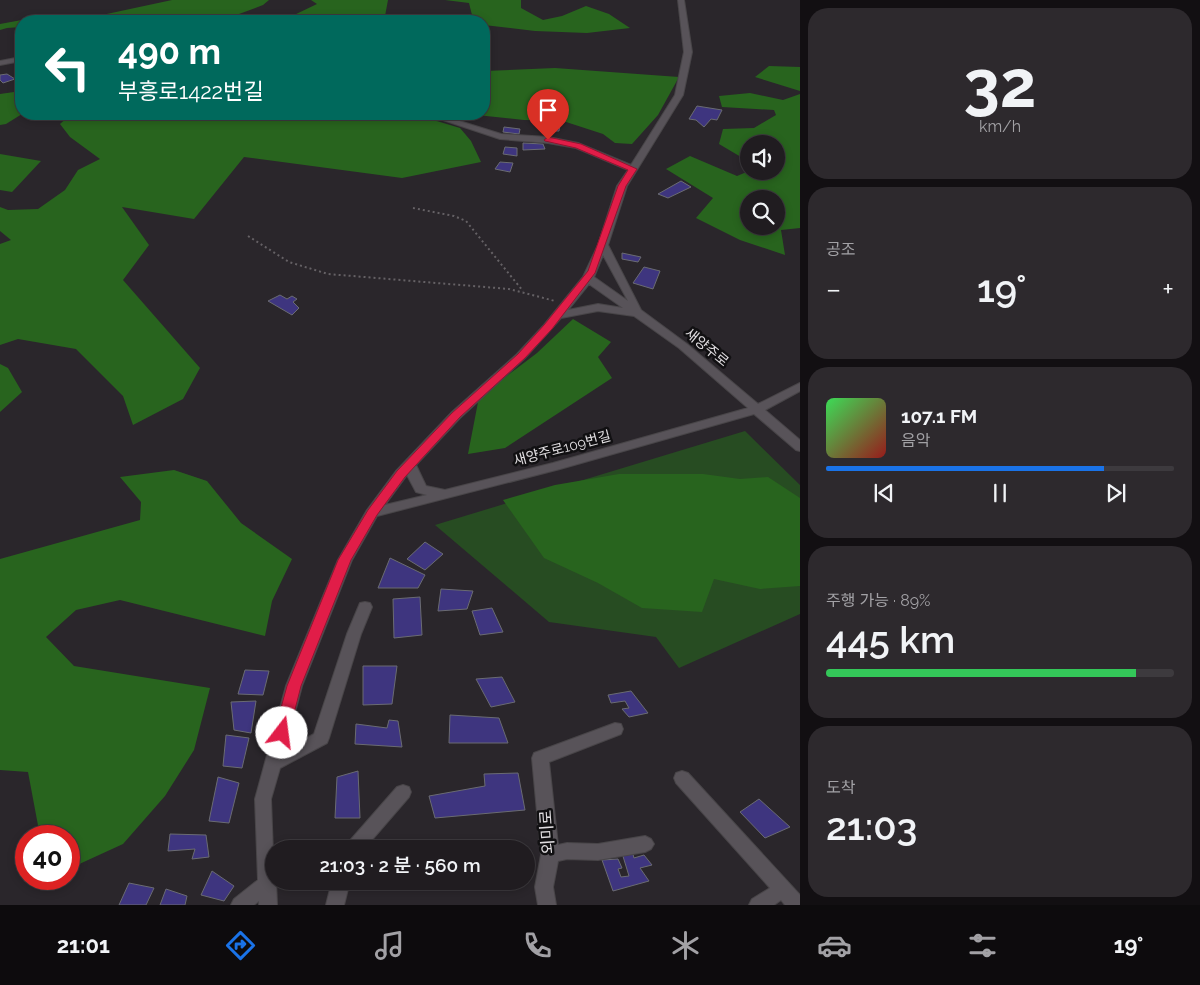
<!DOCTYPE html>
<html lang="ko">
<meta charset="utf-8">
<style>
:root{--surface:#201c20;--page:#2d292d;--text:#f1f3f6;--muted:#a2a1a5;--line:#3d3a3e;--accent:#1a73e8}
body{margin:0;font-family:Raleway,"Noto Sans KR",sans-serif;background:var(--page);color:var(--text);height:100vh;display:flex;flex-direction:column;font-size:19px;white-space:nowrap}
*{box-sizing:border-box;margin:0}
p{font-size:16px;color:var(--muted)}
.icon{flex:none;width:28px;height:28px;fill:none;stroke:currentColor;stroke-width:2;stroke-linecap:round;stroke-linejoin:round}
.map{position:relative;flex:1;overflow:hidden}
.sheet{display:flex;flex-direction:column;gap:8px;padding:8px;background:#120f12;width:400px}
.sheet>*{flex:none}
.banner{position:absolute;left:15px;top:15px;width:475px;height:105px;border-radius:20px;box-shadow:0 2px 8px #0003,0 0 0 1px var(--line);background:#00695c;color:#fff;overflow:hidden}
.fabs{position:absolute;left:740px;top:135px;display:grid;gap:10px}
.fabs a{display:grid;place-items:center;width:45px;height:45px;border-radius:50%;background:var(--surface);box-shadow:0 2px 8px #0003,0 0 0 1px var(--line);font-size:25px}
.speed{position:absolute;left:15px;top:825px;display:flex;gap:10px;font-size:25px;font-weight:700;text-align:center}
.speed>*{display:grid;place-content:center;width:65px;height:65px;border-radius:50%;background:var(--surface);box-shadow:0 2px 8px #0003,0 0 0 1px var(--line);line-height:1}
.speed .limit{border:8px solid #d22;background:#fff;color:#111}
.pin{position:absolute;display:grid;place-items:center;width:42px;height:42px;color:#fff;margin:-51px -21px;border-radius:50% 50% 50% 0;rotate:-45deg;box-shadow:0 0 5px #0007}
.pin .icon{rotate:45deg}
.me{position:absolute;width:55px;margin:-28px;rotate:15deg;stroke-linejoin:round;filter:drop-shadow(0 0 4px #0008)}
.turn{display:flex;align-items:center;gap:18px;height:105px;padding:0 20px;font-size:22px}
.turn .icon{width:65px;height:65px;stroke-width:2.5}
.turn b{display:block;font-size:35px;line-height:42px}
.big{font-size:38px;font-weight:600;line-height:1.1}
.sheet .tile{flex:1;display:flex;flex-direction:column;justify-content:center;gap:8px;min-width:0;padding:0 18px;border-radius:20px;background:var(--page)}
.sheet .dial{align-items:center;gap:0}
.dial b{font-size:65px;line-height:1}
.song{display:flex;align-items:center;gap:15px}
.cover{width:60px;height:60px;border-radius:8px;background:linear-gradient(135deg,hsl(130 70% 55%),hsl(0 70% 35%))}
.played{height:5px;border-radius:2px;background:linear-gradient(90deg,var(--accent) 80%,var(--line) 80%)}
.keys{display:flex;justify-content:space-around;direction:ltr}
.heat{display:flex;justify-content:space-between;align-items:center;font-size:28px;direction:ltr}
.charge{height:8px;border-radius:4px;background:linear-gradient(90deg,#34c759 89%,var(--line) 0)}
.trip{position:absolute;left:265px;top:840px;width:270px;height:50px;border-radius:25px;background:var(--surface);box-shadow:0 2px 8px #0003,0 0 0 1px var(--line);font-weight:600;line-height:50px;text-align:center}
.dock{display:flex;height:80px;justify-content:space-around;align-items:center;background:#0d0b0d;color:var(--muted)}
.dock .icon{width:35px;height:35px}
.dock .current{color:var(--accent)}
.dock b{font-size:22px;color:var(--text)}
main{display:flex;flex:1;min-height:0}
.map>svg:first-child{display:block}
.green{fill:#274c22}
.forest{fill:#28641e;fill-rule:evenodd}
.building{fill:#3e357f;stroke:#6a6b72}
.lines{fill:none;stroke-linecap:round;stroke-linejoin:round}
.minor-casing{stroke:#484548;stroke-width:2}
.path{stroke:#656165;stroke-width:2;stroke-dasharray:2 3;stroke-linecap:butt}
.minor{fill:#585359;fill-rule:evenodd}
.route{fill:#e11d48;stroke:#92132f}
.labels{text-anchor:middle;dominant-baseline:central;stroke-width:5;stroke-linejoin:round;paint-order:stroke}
.street-label{font-size:14px;fill:#e0dde0;stroke:#111012}
.near-street-label{font-size:16px;fill:#e0dde0;stroke:#111012}
</style>
<main>
<div class="map">
<svg width="800" height="905" viewBox="0 0 800 905">
<rect width="100%" height="100%" fill="#2a262b"/>
<!-- green -->
<polygon class="green" points="745,431 800,485 800,614 679,668 656,637 549,622 435,525"/>
<!-- forest -->
<g class="forest">
<polygon points="172,0 269,0 263,5 231,17 206,21 147,19 103,21 21,21 21,27 7,28 0,30 0,24 38,17 102,15"/>
<polygon points="311,0 388,0 385,16 358,21 296,21 292,16 317,4"/>
<polygon points="445,0 521,0 521,8 543,20 562,16 586,6 609,14 630,28 587,33 535,31 484,25 484,21 478,21 472,15 469,3"/>
<polygon points="769,66 800,67 800,91 755,77"/>
<polygon points="555,68 679,77 658,115 632,144 615,143 603,134 563,121 524,120 467,114 484,114 484,71"/>
<polygon points="21,91 22,114 6,124 0,125 0,94"/>
<path d="M 750,93 L 783,100 L 800,94 L 800,228 L 781,230 L 785,255 L 740,240 L 696,218 L 713,198 L 666,169 L 690,156 L 737,176 L 749,171 L 776,171 L 776,144 L 749,144 L 749,158 L 741,157 L 719,144 L 723,129 L 754,128 L 776,115 L 774,110 L 722,107 L 719,96 ZM 749,199 L 776,199 L 776,226 L 749,226 Z"/>
<polygon points="69,114 438,114 430,119 460,128 471,141 481,162 402,178 244,157 194,219 122,207 149,245 123,280 200,368 183,399 133,425 123,396 76,349 18,339 0,345 0,244 11,240 0,231 0,207 8,210 38,209 65,190 78,170 100,159 70,137 60,124 69,116"/>
<polygon points="0,154 41,161 12,192 0,190"/>
<polygon points="573,319 611,342 598,357 612,378 505,448 468,454 479,397 537,353"/>
<polygon points="0,364 8,368 22,392 0,412"/>
<polygon points="174,470 207,481 241,523 292,559 272,601 265,636 120,600 76,610 46,637 74,666 210,688 194,750 165,796 123,844 75,866 69,862 69,836 40,836 28,772 0,770 0,559 140,520 141,502 120,477"/>
<polygon points="619,474 703,474 740,479 768,477 800,498 800,586 760,589 714,579 702,612 642,608 598,583 544,558 503,500 555,485"/>
</g>
<!-- building -->
<g class="building">
<polygon points="7,74 15,79 3,83 0,80 0,75"/>
<polygon points="697,106 722,110 717,120 711,119 704,127 696,120 689,119"/>
<polygon points="541,123 560,125 559,131 541,131"/>
<polygon points="504,127 520,129 519,134 503,132"/>
<polygon points="523,143 543,144 545,149 523,150"/>
<polygon points="505,147 517,148 517,156 503,154"/>
<polygon points="500,162 513,163 510,172 495,169"/>
<polygon points="681,181 691,187 668,198 658,194"/>
<polygon points="622,253 641,257 638,262 622,259"/>
<polygon points="644,267 660,271 653,289 633,283"/>
<polygon points="280,295 287,299 292,296 297,299 293,302 299,308 292,315 268,301"/>
<polygon points="425,542 443,554 425,570 407,559"/>
<polygon points="390,558 425,575 418,588 378,588"/>
<polygon points="441,589 473,591 467,609 438,611"/>
<polygon points="420,597 422,635 394,638 393,599"/>
<polygon points="492,608 503,632 480,635 472,611"/>
<polygon points="363,666 397,666 392,704 363,705"/>
<polygon points="245,670 269,671 263,695 238,694"/>
<polygon points="502,677 515,702 491,707 476,679"/>
<polygon points="631,691 648,713 629,717 622,709 629,708 625,701 611,703 608,695"/>
<polygon points="256,701 251,733 234,730 231,702"/>
<polygon points="450,715 499,718 508,743 449,743"/>
<polygon points="389,720 398,721 402,747 355,744 356,724 387,728"/>
<polygon points="226,735 249,738 242,768 223,766"/>
<polygon points="358,771 360,818 335,818 337,777"/>
<polygon points="518,773 525,810 435,818 429,796 485,786 484,774"/>
<polygon points="218,777 239,783 229,823 209,821"/>
<polygon points="759,799 790,827 765,838 740,812"/>
<polygon points="170,834 206,835 209,857 192,859 195,849 168,851"/>
<polygon points="632,851 634,858 644,855 652,865 640,868 649,881 613,891 602,860 618,859 622,868 618,869 621,877 629,876 622,853"/>
<polygon points="212,871 234,886 224,901 201,895"/>
<polygon points="129,883 154,888 146,905 119,905"/>
<polygon points="166,889 187,896 185,905 160,905"/>
</g>
<g class="lines">
<defs>
<g id="minor">
<path d="M 678,0 L 684,0 L 692,52 L 683,95 L 627,186 L 608,245 L 641,310 L 687,344 L 758,404 L 800,383 L 800,391 L 765,410 L 800,440 L 800,451 L 796,450 L 754,414 L 560,469 L 377,516 L 352,560 L 302,686 L 285,750 L 314,734 L 347,634 L 360,603 L 365,602 L 370,603 L 372,607 L 361,634 L 329,738 L 327,743 L 280,768 L 271,799 L 274,881 L 276,881 L 277,905 L 259,905 L 259,901 L 254,905 L 231,905 L 234,899 L 258,880 L 255,799 L 286,686 L 338,560 L 367,510 L 396,471 L 452,412 L 517,354 L 544,325 L 583,277 L 598,245 L 617,186 L 628,170 L 576,148 L 548,143 L 500,139 L 425,114 L 437,114 L 501,134 L 548,137 L 578,143 L 631,165 L 675,95 L 684,52 ZM 603,255 L 628,301 L 594,277 ZM 589,284 L 623,308 L 598,304 L 568,310 ZM 598,311 L 634,316 L 679,348 L 748,408 L 553,463 L 445,490 L 426,486 L 416,465 L 460,418 L 525,358 L 561,318 ZM 407,475 L 416,492 L 427,495 L 385,505 Z"/>
<polygon points="21,57 21,61 0,65 0,61"/>
<polygon points="615,723 621,724 623,729 621,734 549,762 558,845 567,843 598,844 645,836 651,839 654,844 651,849 645,852 598,860 567,859 558,861 553,887 556,905 538,905 535,887 541,855 532,758 534,753"/>
<polygon points="682,771 688,773 800,895 800,905 785,905 781,900 774,905 749,905 752,899 770,888 676,783 674,778 676,773"/>
<polygon points="403,785 409,787 411,792 409,797 364,849 344,849 347,844 397,787"/>
<polygon points="332,881 350,881 344,905 326,905"/>
</g>
</defs>
<!-- minor casing -->
<use href="#minor" class="minor-casing"/>
<!-- path -->
<g class="path">
<polyline points="413,208 454,216 466,221 523,291"/>
<polyline points="248,236 289,262 328,274 509,289 555,301"/>
</g>
<!-- minor -->
<use href="#minor" class="minor"/>
</g>
<!-- route -->
<polygon class="route" points="548,137 581,144 637,169 626,186 595,273 552,329 525,358 460,417 405,477 377,515 351,560 301,686 289,733 287,737 282,739 276,737 274,733 287,686 338,560 368,510 397,471 452,413 518,354 544,325 588,271 618,186 628,170 576,148 545,141 544,140"/>
<g class="labels">
<!-- street labels -->
<g class="street-label">
<text transform="translate(707 347) rotate(39)">새양주로</text>
<text transform="translate(562 448) rotate(-15)">새양주로109번길</text>
</g>
<!-- near-street labels -->
<g class="near-street-label">
<text transform="translate(547 832) rotate(-94)">외미로</text>
</g>
</g>
</svg>
<div class="fabs">
<a><svg class="icon" aria-label="sound" viewBox="0 0 24 24"><path d="M4 9h4l5-4v14l-5-4H4zM17 9q2 3 0 6"/></svg></a>
<a><svg class="icon" aria-label="search" viewBox="0 0 24 24"><circle cx="10" cy="10" r="6"/><path d="M15 15l6 6"/></svg></a>
</div>
<div class="speed"><div class="limit">40</div></div>
<div class="pin" style="left:548px;top:140px;background:#d93025"><svg class="icon" aria-label="arrive" viewBox="0 0 24 24"><path d="M6 21V4h12l-3 4 3 4H6"/></svg></div>
<svg class="me" style="left:282px;top:733px" viewBox="-20 -20 40 40"><circle r="19" fill="#fff"/><path d="M0-13L10 11 0 6-10 11z" fill="#e11d48"/></svg>
<div class="trip">21:03 · 2 분 · 560 m</div>
<div class="banner">
<div class="turn"><svg class="icon" aria-label="left" viewBox="0 0 24 24"><path d="M17 20v-9H6M10 6l-5 5 5 5"/></svg><div><b>490 m</b>부흥로1422번길</div></div>
</div>
</div>
<section class="sheet">
<div class="tile dial"><b>32</b><p>km/h</p></div>
<div class="tile"><p>공조</p>
<div class="heat"><a>−</a><b class="big">19°</b><a>+</a></div>
</div>
<div class="tile">
<div class="song"><i class="cover"></i><div><b>107.1 FM</b><p>음악</p></div></div>
<div class="played"></div>
<div class="keys"><svg class="icon" aria-label="previous" viewBox="0 0 24 24"><path d="M18 5L8 12l10 7zM5 5v14"/></svg><svg class="icon" aria-label="pause" viewBox="0 0 24 24"><path d="M8 5v14M16 5v14"/></svg><svg class="icon" aria-label="next" viewBox="0 0 24 24"><path d="M6 5l10 7-10 7zM19 5v14"/></svg></div>
</div>
<div class="tile"><p>주행 가능 · 89%</p><b class="big">445 km</b><div class="charge"></div></div>
<div class="tile"><p>도착</p><b class="big">21:03</b></div>
</section>
</main>
<nav class="dock">
<b>21:01</b>
<svg class="icon current" aria-label="directions" viewBox="0 0 24 24"><path d="M12 3l9 9-9 9-9-9zM9 14v-3h6M13 9l2 2-2 2"/></svg>
<svg class="icon" aria-label="music" viewBox="0 0 24 24"><path d="M9 18V5l10-2v13"/><circle cx="6" cy="18" r="3"/><circle cx="16" cy="16" r="3"/></svg>
<svg class="icon" aria-label="phone" viewBox="0 0 24 24"><path d="M5 4h4l2 5-3 2q2 4 5 5l2-3 5 2v4C11 20 4 13 5 4z"/></svg>
<svg class="icon" aria-label="climate" viewBox="0 0 24 24"><path d="M12 3v18M4 7l16 10M4 17L20 7"/></svg>
<svg class="icon" aria-label="car" viewBox="0 0 24 24"><path d="M5 17H2v-5l4-1 3-4h7l3 4 3 1v5h-3M9 17h6M6 11h13"/><circle cx="7" cy="17" r="2"/><circle cx="17" cy="17" r="2"/></svg>
<svg class="icon" aria-label="filters" viewBox="0 0 24 24"><path d="M4 7h16M4 17h16"/><circle cx="9" cy="7" r="2"/><circle cx="15" cy="17" r="2"/></svg>
<b>19°</b>
</nav>
